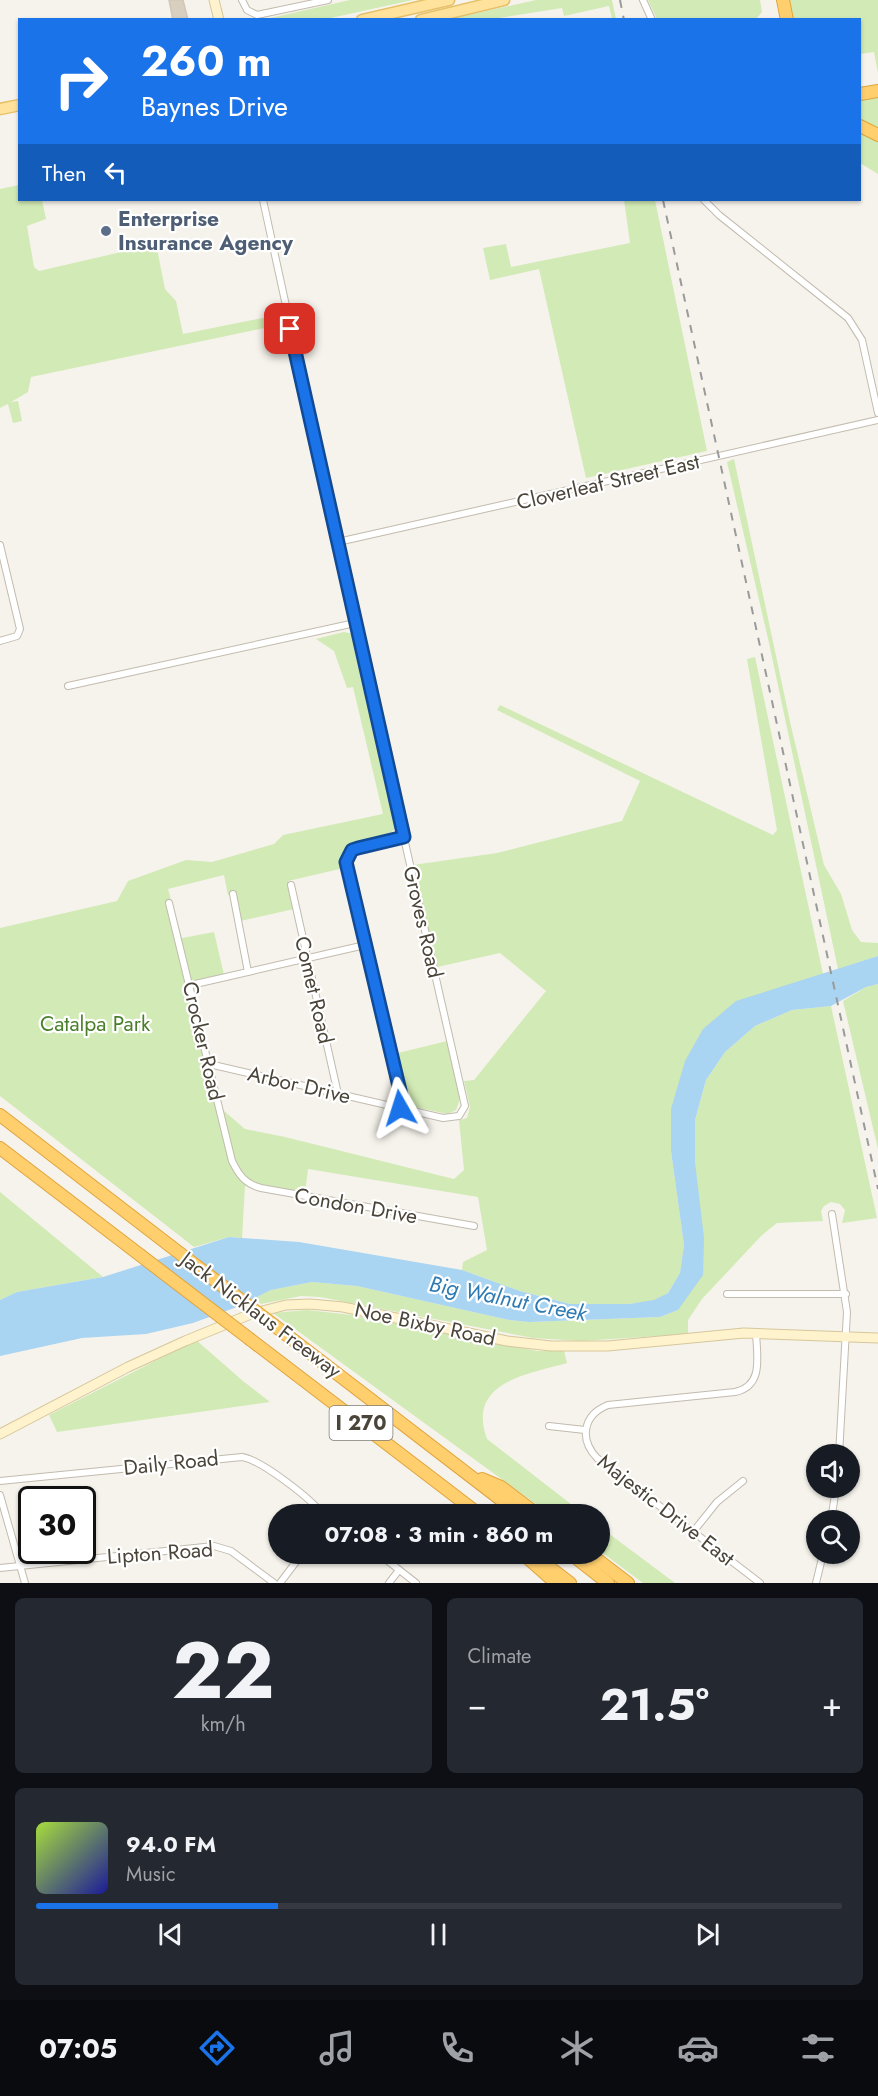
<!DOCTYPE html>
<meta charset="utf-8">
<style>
:root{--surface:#171b24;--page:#242831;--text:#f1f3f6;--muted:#9ea1a6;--line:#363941;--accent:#1a73e8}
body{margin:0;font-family:Jost,sans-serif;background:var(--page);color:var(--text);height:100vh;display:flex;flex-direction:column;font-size:22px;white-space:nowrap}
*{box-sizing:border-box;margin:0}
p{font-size:20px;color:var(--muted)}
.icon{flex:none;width:33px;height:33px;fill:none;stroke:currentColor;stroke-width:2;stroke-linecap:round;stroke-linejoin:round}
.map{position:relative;height:1583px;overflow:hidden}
.side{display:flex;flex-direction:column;gap:15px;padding:15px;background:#0d0f14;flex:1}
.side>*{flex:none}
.guide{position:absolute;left:18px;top:18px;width:843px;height:183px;border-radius:0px;box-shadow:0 2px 4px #0004;background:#1a73e8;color:#fff;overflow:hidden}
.buttons{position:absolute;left:806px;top:1444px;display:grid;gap:12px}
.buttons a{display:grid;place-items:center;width:54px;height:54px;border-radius:50%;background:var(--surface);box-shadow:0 2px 4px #0004;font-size:30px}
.speed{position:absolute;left:18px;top:1486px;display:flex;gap:12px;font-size:30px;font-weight:700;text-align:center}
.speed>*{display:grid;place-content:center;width:78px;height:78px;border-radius:50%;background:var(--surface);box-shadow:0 2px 4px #0004;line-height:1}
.speed .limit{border:3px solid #111;border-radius:9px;background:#fff;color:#111}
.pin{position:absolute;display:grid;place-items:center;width:51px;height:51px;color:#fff;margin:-26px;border-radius:12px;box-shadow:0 3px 9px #0006}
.me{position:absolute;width:66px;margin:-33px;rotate:354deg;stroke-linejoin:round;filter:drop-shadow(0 0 4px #0008)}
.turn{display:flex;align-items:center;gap:21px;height:126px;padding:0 24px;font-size:27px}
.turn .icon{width:78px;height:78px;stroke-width:2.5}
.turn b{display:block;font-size:42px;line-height:51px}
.then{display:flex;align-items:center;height:57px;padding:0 24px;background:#0003;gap:12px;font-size:22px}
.big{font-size:45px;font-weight:700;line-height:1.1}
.side .tile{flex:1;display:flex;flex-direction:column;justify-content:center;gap:9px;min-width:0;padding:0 21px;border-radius:9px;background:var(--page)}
.side .dial{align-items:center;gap:0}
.dial b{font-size:78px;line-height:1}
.song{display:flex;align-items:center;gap:18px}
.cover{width:72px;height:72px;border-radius:9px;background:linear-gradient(135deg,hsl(80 70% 55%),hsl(240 70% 35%))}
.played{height:6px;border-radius:3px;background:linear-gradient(90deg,var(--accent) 30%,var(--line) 30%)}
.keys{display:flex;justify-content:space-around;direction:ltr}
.heat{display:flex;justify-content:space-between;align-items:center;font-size:33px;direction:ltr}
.side .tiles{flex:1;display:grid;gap:15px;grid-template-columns:1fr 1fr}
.tile:last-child{grid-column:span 2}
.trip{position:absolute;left:268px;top:1504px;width:342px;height:60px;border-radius:30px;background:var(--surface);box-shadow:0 2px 4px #0004;font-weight:700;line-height:60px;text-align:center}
.tabs{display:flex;height:96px;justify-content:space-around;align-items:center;background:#090b0e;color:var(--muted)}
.tabs .icon{width:42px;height:42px}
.tabs .on{color:var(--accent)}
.tabs b{font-size:27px;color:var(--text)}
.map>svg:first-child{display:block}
.green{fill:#d2eab5}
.water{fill:#a9d4f2}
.building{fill:#d8cfc1;stroke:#d3c7b4;stroke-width:1.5}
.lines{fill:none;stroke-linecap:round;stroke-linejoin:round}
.street-casing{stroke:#c2bbae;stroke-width:8}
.secondary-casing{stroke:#d6c79b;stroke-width:11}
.primary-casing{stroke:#e6c16a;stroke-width:13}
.highway-casing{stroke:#e0a43c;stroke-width:14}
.street{stroke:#fff;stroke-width:6}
.secondary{stroke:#fff3cd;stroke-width:9}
.primary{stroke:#ffe39c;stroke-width:10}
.highway{stroke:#ffcf6e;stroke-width:12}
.rail{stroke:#9a9a9a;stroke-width:2;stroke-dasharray:8 8;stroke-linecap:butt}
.highway-bridge-casing{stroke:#e0a43c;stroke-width:14;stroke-linecap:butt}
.highway-bridge{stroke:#ffcf6e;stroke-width:12}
.route-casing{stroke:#114b97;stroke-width:15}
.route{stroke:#1a73e8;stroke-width:10}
.service-dot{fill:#5c6f8a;stroke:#fff;stroke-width:2}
.labels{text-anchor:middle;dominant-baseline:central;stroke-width:4.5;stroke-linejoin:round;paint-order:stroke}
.shield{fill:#fff;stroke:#817c74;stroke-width:1.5}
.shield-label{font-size:20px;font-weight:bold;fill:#4b4439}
.service-label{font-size:21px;font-weight:bold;fill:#4e5e75;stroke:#fff;text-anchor:start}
.street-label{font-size:21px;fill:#4b4439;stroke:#fff}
.park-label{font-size:21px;fill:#4a7f2a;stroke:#fff}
.water-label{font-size:22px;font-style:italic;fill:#2e7ab2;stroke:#fff}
</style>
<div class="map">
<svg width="878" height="1583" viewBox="0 0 878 1583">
<rect width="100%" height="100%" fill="#f6f3ec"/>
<!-- green -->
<g class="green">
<polygon points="350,0 413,0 326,19 266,19"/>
<polygon points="536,0 612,0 616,19 612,19 609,6 564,16 562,8 493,19 450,19"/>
<polygon points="648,0 760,0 762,12 756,19 657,19"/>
<polygon points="790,0 878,0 878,73 874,52 860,54 860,20 792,19"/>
<polygon points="878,95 878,132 860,122 860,97"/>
<polygon points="860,133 878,141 878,174 860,163"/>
<polygon points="19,185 20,200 42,200 46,219 27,226 34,267 39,271 156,244 165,289 176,301 183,334 282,314 284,324 31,377 28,392 11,402 18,401 22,421 13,423 8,404 0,408 0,189"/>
<polygon points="624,200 655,200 707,451 586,478 539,269 490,280 483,248 506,244 511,267 630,243"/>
<polygon points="734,459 791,726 824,865 841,894 852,930 861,942 878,943 878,956 838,969 769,643 727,462"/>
<path d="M 344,632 L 353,634 L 357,640 L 397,826 C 381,849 342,832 344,868 L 288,881 L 294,909 L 240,921 L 233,893 L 228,895 L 224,875 L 168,889 L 182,938 L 214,932 L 224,975 L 192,984 L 223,1110 L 245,1129 L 285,1137 L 454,1179 L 464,1170 L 459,1120 L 467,1118 L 470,1107 L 464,1081 L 474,1080 L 546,991 L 500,953 L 437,967 L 413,865 L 497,853 L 622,821 L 640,781 L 497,710 L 500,705 L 773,835 L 777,830 L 747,659 L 755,657 L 823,974 L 736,1002 L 671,1151 L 684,1245 L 680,1273 L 668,1293 L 654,1301 L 629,1304 L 570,1304 L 520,1291 L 462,1270 L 463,1262 L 487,1250 L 478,1197 L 308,1169 L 305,1193 L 245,1186 L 242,1238 L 229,1237 L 194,1247 L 0,1096 L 0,928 L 117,901 L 128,881 L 186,860 L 212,862 L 274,844 L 283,835 L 383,814 L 353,687 L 347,688 L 334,651 L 316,639 Z"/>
<polygon points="878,984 878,1149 843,1001 866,987"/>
<polygon points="831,1006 877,1218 842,1223 845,1210 840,1204 831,1202 824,1206 821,1211 823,1221 777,1223 762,1235 702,1299 688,1320 688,1334 582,1341 533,1338 320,1297 301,1296 261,1304 255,1298 271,1290 312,1282 357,1286 509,1320 529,1322 660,1317 678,1310 695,1162 695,1120 706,1080 725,1052 755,1026 792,1010"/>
<polygon points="447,1041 460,1099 456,1110 448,1114 414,1107 406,1100 394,1054"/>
<polygon points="0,1192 103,1277 17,1292 0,1300"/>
<path d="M 307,1310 L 352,1315 L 537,1351 L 564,1351 L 567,1363 C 528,1374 466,1382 487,1439 L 585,1515 L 551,1515 L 273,1313 Z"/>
<polygon points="196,1340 243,1381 270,1402 57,1432 49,1415"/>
<polygon points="600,1527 675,1583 643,1583 600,1551"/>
</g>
<!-- water -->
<polygon class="water" points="878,956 878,984 866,987 831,1006 792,1010 755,1026 725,1052 706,1080 695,1120 695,1162 704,1238 703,1275 678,1310 660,1317 529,1322 509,1320 357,1286 312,1282 271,1290 237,1307 193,1323 146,1334 82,1338 0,1356 0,1300 17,1292 103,1277 229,1237 299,1242 462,1270 520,1291 570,1304 629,1304 654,1300 668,1293 680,1273 684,1245 671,1151 671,1109 685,1061 703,1029 736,1001"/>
<!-- building -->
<polygon class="building" points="169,0 183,0 188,20 173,20"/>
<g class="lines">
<defs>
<g id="street">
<polyline points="242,0 247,10 257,15 328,0"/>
<polyline points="643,0 652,20"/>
<polyline points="704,200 719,215 848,318 862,340 878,413"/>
<polyline points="338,542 878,420"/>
<polyline points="0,545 20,629 17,636 0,641"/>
<polyline points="68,686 355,623"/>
<polyline points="291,885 338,1094"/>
<polyline points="233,894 248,972"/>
<path d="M 169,903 L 232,1161 C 239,1175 245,1184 261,1188 L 474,1226"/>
<polyline points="191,985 365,945"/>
<polyline points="209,1064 443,1118 459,1116 465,1106 355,623 263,200"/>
<path d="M 400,1108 L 401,1095 L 346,862 C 351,841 386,841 404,837"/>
<polyline points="832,1214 847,1312 839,1455"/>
<polyline points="727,1294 846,1294"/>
<path d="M 756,1333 C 757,1356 764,1386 735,1392 L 608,1405 C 583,1415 579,1439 597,1458 L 760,1583"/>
<polyline points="549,1426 585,1430"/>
<path d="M 0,1481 L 242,1457 C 261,1460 312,1499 323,1515"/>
<polyline points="0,1495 25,1583"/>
<polyline points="831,1521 836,1488"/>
<polyline points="693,1532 717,1502 743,1481"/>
<polyline points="379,1554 416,1583"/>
<polyline points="0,1568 214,1546 231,1551 274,1583"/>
<polyline points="280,1583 302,1554"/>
<polyline points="389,1583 399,1570"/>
<polyline points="816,1583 823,1554"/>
</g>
<g id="secondary">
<polyline points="214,0 219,20"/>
<polyline points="0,1434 128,1367 185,1341 251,1314 286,1305 310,1304 343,1307 507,1341 551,1346 608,1346 744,1333 878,1338"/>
</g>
<g id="primary">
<polyline points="362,20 449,0"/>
<polyline points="421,20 504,0"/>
<polyline points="0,109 20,105"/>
</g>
<g id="highway">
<polyline points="783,0 787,20"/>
<polyline points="860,94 878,91"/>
<polyline points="860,126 878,135"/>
<polyline points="0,1115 169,1245"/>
<polyline points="0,1148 140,1255"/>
<polyline points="275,1326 521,1515"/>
<polyline points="251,1340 480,1515"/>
<polyline points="482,1479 501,1487 538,1515"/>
<polyline points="523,1554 556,1583"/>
<polyline points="532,1554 570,1583"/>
<polyline points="571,1554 608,1583"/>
<polyline points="590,1554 628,1583"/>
</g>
</defs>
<!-- street casing -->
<use href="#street" class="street-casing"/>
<!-- secondary casing -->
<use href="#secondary" class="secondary-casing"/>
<!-- primary casing -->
<use href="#primary" class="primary-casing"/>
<!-- highway casing -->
<use href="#highway" class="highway-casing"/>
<!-- street -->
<use href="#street" class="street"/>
<!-- secondary -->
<use href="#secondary" class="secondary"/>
<!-- primary -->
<use href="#primary" class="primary"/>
<!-- highway -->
<use href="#highway" class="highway"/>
<!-- rail -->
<g class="rail">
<polyline points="620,0 624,20"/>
<polyline points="663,200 878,1189"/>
</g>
<defs>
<g id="highway-bridge">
<polyline points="169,1245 275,1326"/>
<polyline points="140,1255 251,1340"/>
</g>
</defs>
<!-- highway-bridge casing -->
<use href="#highway-bridge" class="highway-bridge-casing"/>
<!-- highway-bridge -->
<use href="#highway-bridge" class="highway-bridge"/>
</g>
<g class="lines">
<defs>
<polyline id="route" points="290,329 404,837 358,848 352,850 346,862 401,1095 400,1108"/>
</defs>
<!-- route casing -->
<use href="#route" class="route-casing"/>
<!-- route -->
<use href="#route" class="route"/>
</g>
<!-- markers -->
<circle class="service-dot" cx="106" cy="231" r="6"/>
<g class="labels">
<!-- shield labels -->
<rect class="shield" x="329.5" y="1406" width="63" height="34" rx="4.5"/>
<g class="shield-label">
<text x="361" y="1423">I 270</text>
</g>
<!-- service labels -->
<g class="service-label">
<text x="118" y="219">Enterprise<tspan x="118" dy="24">Insurance Agency</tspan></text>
</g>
<!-- street labels -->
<g class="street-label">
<text transform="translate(608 482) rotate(-13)">Cloverleaf Street East</text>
<text transform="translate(423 922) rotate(77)">Groves Road</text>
<text transform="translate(314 990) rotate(77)">Comet Road</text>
<text transform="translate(203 1041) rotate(77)">Crocker Road</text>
<text transform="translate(299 1085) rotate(13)">Arbor Drive</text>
<text transform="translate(356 1206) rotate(10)">Condon Drive</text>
<text transform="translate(261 1315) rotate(37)">Jack Nicklaus Freeway</text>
<text transform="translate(425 1324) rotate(12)">Noe Bixby Road</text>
<text transform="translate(171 1463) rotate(-6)">Daily Road</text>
<text transform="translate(666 1510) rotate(38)">Majestic Drive East</text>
<text transform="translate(160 1553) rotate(-4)">Lipton Road</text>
</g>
<!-- park labels -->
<g class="park-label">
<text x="95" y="1024">Catalpa Park</text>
</g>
<!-- water labels -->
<g class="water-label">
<text transform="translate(508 1298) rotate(11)">Big Walnut Creek</text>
</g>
</g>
</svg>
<div class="buttons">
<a><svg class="icon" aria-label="sound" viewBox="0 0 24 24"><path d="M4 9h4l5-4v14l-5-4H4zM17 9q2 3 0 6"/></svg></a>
<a><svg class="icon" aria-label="search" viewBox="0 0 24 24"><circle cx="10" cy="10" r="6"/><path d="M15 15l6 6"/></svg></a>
</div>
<div class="speed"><div class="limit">30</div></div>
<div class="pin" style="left:290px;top:329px;background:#d93025"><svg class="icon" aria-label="arrive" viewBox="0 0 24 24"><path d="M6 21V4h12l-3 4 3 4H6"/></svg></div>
<svg class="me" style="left:400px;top:1108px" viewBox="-20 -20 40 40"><path d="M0-17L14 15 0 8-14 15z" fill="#1a73e8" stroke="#fff" stroke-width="4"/></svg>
<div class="trip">07:08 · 3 min · 860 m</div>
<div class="guide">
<div class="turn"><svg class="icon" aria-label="right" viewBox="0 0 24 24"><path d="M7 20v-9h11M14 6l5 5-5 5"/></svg><div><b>260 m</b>Baynes Drive</div></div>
<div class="then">Then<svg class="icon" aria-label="left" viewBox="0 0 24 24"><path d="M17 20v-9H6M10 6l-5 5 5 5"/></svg></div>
</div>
</div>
<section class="side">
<div class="tiles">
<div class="tile dial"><b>22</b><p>km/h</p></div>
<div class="tile"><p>Climate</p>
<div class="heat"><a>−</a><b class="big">21.5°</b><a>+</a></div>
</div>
<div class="tile">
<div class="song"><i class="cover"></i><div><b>94.0 FM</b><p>Music</p></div></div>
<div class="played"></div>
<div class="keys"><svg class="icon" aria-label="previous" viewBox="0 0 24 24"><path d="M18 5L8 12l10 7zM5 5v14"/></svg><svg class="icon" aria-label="pause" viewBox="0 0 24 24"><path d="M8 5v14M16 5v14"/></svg><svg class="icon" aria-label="next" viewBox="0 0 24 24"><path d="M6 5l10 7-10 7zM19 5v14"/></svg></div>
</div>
</div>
</section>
<nav class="tabs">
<b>07:05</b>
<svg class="icon on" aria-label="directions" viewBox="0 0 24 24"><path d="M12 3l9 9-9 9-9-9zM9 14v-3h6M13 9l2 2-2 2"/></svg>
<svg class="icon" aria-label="music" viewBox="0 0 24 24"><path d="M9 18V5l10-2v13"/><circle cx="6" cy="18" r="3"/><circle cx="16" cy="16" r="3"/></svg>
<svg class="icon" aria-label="phone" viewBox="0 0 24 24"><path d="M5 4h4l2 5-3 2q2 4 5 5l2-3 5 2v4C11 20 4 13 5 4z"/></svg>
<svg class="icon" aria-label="climate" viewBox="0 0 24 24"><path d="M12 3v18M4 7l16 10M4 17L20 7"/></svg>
<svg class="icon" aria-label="car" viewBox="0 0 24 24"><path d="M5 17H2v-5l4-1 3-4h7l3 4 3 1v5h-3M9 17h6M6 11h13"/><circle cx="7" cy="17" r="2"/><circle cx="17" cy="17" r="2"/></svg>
<svg class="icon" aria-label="filters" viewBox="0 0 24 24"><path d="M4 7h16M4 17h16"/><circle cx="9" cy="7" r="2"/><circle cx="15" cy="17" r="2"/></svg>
</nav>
